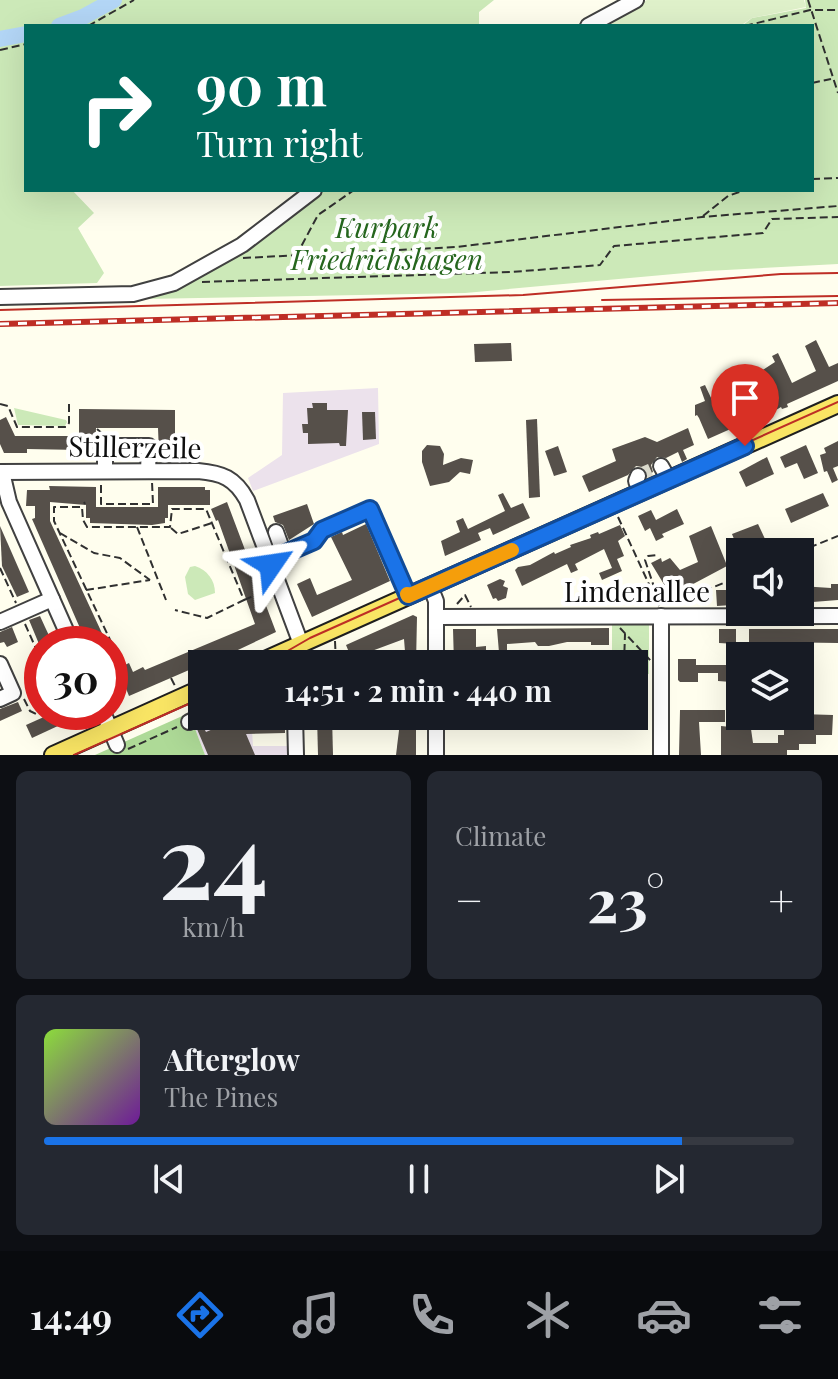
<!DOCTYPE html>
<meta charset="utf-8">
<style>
:root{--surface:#171b24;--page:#242831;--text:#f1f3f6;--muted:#9ea1a6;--line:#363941;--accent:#1a73e8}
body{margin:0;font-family:"Playfair Display",serif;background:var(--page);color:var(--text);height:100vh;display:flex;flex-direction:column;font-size:30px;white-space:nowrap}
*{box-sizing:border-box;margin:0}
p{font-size:26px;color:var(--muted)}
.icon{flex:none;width:44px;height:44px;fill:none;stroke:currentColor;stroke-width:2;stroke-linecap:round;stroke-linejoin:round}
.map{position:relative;height:755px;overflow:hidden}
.sheet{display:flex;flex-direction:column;gap:16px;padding:16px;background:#0d0f14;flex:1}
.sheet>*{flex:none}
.banner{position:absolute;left:24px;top:24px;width:790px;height:168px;border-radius:0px;box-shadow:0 8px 32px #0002;background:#00695c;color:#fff;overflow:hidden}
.controls{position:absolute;left:726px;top:538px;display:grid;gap:16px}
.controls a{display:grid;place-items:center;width:88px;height:88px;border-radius:0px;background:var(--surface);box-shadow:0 8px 32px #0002;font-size:40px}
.speed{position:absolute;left:24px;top:626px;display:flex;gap:16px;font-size:40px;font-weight:700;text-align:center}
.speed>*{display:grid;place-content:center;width:104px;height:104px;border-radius:50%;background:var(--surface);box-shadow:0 8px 32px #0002;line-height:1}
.speed .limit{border:12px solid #d22;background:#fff;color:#111}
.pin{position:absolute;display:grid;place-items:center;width:68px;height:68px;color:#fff;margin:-82px -34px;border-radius:50% 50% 50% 0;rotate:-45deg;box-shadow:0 0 8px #0007}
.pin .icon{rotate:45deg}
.me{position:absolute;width:88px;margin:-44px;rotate:58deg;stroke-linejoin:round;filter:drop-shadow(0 0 6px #0008)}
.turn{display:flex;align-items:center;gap:28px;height:168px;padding:0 40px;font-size:36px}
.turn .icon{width:104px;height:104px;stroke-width:2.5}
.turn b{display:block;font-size:56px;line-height:68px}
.big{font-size:60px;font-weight:700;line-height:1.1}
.sheet .tile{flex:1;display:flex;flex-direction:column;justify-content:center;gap:12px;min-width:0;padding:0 28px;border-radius:12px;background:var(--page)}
.sheet .dial{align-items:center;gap:0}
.dial b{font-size:104px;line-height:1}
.song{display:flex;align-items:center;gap:24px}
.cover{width:96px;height:96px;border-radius:12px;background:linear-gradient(135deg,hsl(90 70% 55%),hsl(280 70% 35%))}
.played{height:8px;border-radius:4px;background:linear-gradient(90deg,var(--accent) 85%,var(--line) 85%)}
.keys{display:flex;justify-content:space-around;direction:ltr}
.heat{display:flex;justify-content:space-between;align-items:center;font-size:44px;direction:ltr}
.sheet .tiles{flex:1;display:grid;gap:16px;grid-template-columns:1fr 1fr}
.tile:last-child{grid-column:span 2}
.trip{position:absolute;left:188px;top:650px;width:460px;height:80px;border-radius:0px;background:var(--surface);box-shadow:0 8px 32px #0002;font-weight:700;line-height:80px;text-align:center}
.tabs{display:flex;height:128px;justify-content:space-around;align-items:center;background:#090b0e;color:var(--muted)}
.tabs .icon{width:56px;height:56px}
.tabs .current{color:var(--accent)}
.tabs b{font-size:36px;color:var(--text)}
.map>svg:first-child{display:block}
.industrial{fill:#ece2ec}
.green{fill:#cce9b8}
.forest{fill:#aeda97}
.pitch{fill:#dff1ca}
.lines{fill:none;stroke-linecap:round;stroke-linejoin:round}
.river{stroke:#b3d6f6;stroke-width:16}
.building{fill:#56504a}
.minor-tunnel{stroke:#dbdacc;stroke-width:14;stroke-dasharray:14 7;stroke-linecap:butt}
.minor-casing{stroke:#414141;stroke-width:18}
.major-casing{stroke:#1f1f1f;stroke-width:20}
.path{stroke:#303030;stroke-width:2;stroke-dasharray:8 4;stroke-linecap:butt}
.minor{stroke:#fff;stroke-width:14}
.major{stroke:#f9e564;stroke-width:16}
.tram{stroke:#be2e25;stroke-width:2}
.rail-casing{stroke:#be2e25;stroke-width:6}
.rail{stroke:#fff;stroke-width:3;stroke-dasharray:9;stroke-linecap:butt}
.route-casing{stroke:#114b97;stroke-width:20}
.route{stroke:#1a73e8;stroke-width:14}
.slow{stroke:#f59e0b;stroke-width:14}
.labels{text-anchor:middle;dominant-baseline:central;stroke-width:8;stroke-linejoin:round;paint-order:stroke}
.park-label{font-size:28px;font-style:italic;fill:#25661d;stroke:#fff}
.street-label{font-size:28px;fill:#0e0e0e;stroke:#fff}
</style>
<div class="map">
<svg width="838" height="755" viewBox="0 0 838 755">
<rect width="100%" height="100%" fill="#fffeee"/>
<!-- industrial -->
<g class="industrial">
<polygon points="378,388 379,444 253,491 248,478 282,455 283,393"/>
<polygon points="202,707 202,716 251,716 253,746 290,746 290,755 205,755 189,713"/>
</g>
<!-- green -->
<g class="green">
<polygon points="0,0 494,0 479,12 479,26 26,26 26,190 72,190 94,213 78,228 104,273 97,283 0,286"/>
<polygon points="805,0 838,0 838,264 707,271 465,293 142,299 228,257 319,190 812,190 812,26 742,26 752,18 806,8"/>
<polygon points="14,408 66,420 67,422 65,426 18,425"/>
<path d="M 195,566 C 207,570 215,580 215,593 L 195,600 L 188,594 L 185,577 L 190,567 Z"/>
<polygon points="649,622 649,674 634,674 634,664 612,664 612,623"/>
</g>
<!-- forest -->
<polygon class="forest" points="189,713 205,755 95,755"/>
<!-- pitch -->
<polygon class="pitch" points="647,0 804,0 806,7 752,18 740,26 601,24"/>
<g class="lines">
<!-- river -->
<g class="river">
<polyline points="59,26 83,17 114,0"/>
<polyline points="0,39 26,34"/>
</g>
</g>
<!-- building -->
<g class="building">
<polygon points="816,340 829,367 838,363 838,381 787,404 788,407 782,409 781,407 763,418 762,415 708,439 699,418 697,415 695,416 695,405 705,401 700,387 705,385 719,415 724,414 767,393 758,373 775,362 772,356 778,353 792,383 816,371 805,346"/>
<polygon points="511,343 512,361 475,362 474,344"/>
<polygon points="312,403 327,403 327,410 348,410 346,446 340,446 339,443 308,444 308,433 303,433 302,424 308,424 307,408 313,408"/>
<polygon points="79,409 175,410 175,453 159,453 158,428 96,428 95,453 79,453 79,450 27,449 27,453 4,453 0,444 0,420 6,417 15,436 79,436"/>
<polygon points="362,412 375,412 376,439 363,440"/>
<polygon points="537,419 540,497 529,498 526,420"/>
<polygon points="688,428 694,445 683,450 687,459 682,462 678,452 666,458 657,457 651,465 653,472 648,475 642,467 636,466 628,475 589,492 582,476 616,461 612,449 645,437 657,442"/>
<polygon points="838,441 838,466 833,468 838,480 832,483 827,471 824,472 820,455 826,453 824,448"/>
<polygon points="427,445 440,446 444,454 443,465 461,458 473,460 470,474 460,472 449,482 430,486 422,462 422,451"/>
<polygon points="806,445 818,473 804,479 797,463 785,468 780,457"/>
<polygon points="558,446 567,472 554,476 545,451"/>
<polygon points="767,457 774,474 746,487 739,472"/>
<polygon points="49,486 96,487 96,507 158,507 158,487 205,487 205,490 210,490 210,505 168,505 168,518 165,518 165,523 152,525 90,523 90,518 86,518 86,505 50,502 50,521 107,644 87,644 32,519 35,518 35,506 26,506 27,490 50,490"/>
<polygon points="503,493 511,508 523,503 530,518 493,535 490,528 478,533 481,540 445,556 441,541 460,532 456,521 463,518 468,529 505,511 498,495"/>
<polygon points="823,493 829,506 791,523 785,509"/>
<polygon points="227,502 276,632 208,664 202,664 197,669 196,667 129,696 125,686 110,692 110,672 129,663 133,672 143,667 145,670 255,624 218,520 216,521 211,509"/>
<polygon points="307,504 314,524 289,540 283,525 275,522 273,516"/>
<polygon points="677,509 684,524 662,534 664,537 656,541 650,528 645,531 638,516 651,510 656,520"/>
<polygon points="366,524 390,581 312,617 297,584 310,578 317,595 352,580 331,537 342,532 343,535"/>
<polygon points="758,524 765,539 738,549 732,534"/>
<polygon points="620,525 625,536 618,541 624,556 617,559 622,571 602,580 599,573 612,568 604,549 575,564 578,570 571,573 567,564 522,586 515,570 518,567 530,565 554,552 555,554 571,547 570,545 591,538 590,535 598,532 599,534"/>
<polygon points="0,526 29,592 17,597 2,566"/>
<polygon points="711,526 726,563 738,558 740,573 731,577 727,566 680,591 694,591 662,605 657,595 668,591 651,563 661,558 662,562 670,558 680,570 698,562 689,536"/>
<polygon points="500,579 505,581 503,586 508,588 506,598 498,601 496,598 493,599 487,585"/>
<polygon points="640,584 645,596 636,601 634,597 627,600 621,589"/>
<polygon points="831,584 838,584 838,600 800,603 800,586 831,588"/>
<polygon points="600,588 606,603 589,603 585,595"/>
<polygon points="716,590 732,590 732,605 717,606"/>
<polygon points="413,615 417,617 416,664 406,664 404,639 369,652 367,656 353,662 346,645"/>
<polygon points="40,616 45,627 53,644 39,644 29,620"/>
<polygon points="12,627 18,642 7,647 4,642 0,643 0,632"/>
<polygon points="609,628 609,645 591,645 591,642 567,642 549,646 538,646 535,642 507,644 507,664 500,664 497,629"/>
<polygon points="453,629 476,629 476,647 486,646 486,664 454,664"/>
<polygon points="719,629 736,629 736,644 719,643"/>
<polygon points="749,629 838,629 838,643 768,642 768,656 761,656 761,645 749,645"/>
<polygon points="678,659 696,659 696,665 731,665 731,682 718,681 718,673 698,673 698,682 680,682 678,680"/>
<polygon points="18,702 22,711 0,721 0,709"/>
<polygon points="680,710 725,710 725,722 699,722 701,755 679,755"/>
<polygon points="55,712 88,712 32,738 26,725"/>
<polygon points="800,714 833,715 832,735 816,735 816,744 799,744 799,750 787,750 787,755 721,755 721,726 751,729 753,743 778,743 778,735 784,735 784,716"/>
<polygon points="243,716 248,716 249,719 262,719 262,716 285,716 285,733 246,734 255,755 208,755 197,729 203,726 206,732"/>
<polygon points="317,716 332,716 333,755 318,755"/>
<polygon points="456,716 485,716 477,723 473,724 473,729 461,730 456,729"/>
<polygon points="400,722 416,722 416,755 396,755"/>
</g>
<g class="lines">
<!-- minor-tunnel -->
<polyline class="minor-tunnel" points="638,476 661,466"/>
<defs>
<g id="minor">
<polyline points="588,26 636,0"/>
<polyline points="0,297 133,294 174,283 242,245 314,190"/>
<polyline points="661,466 669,480"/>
<polyline points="105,471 105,446 149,446 148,471"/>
<path d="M 0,472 L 198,471 C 222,473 235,478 247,500 L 301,644"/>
<polyline points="2,472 9,502 72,644"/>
<polyline points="638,476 636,481 641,492"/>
<polyline points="276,532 284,554"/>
<polyline points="270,560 314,541 322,530 370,509 408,596"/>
<polyline points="430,586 436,601 436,664"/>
<polyline points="436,617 838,616"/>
<polyline points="0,622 52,599"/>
<polyline points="289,650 293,664"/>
<polyline points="0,664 13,693 0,699"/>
<polyline points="103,712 117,745"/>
<polyline points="295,716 296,755"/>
<polyline points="436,716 436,755"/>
<polyline points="189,722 202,716"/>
<polyline points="661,755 661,616"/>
</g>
<g id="major">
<polyline points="256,664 838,404"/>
<polyline points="53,755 202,688"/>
</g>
</defs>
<!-- minor casing -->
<use href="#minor" class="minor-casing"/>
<!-- major casing -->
<use href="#major" class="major-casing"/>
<!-- path -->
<g class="path">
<polyline points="808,0 838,93"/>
<polyline points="88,26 134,0"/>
<polyline points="745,26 810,10 838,10"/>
<polyline points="0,50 26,44"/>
<polyline points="812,83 831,79"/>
<polyline points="812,179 838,178"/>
<polyline points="703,216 728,196 745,190"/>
<polyline points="296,256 318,215 354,190"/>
<polyline points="243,258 457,247 702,217 838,206"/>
<polyline points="202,282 511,272 600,265 614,246 763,233 772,219 838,217"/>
<polyline points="0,404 8,406 17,427 66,427 69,423 69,400"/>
<polyline points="97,429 105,436"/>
<polyline points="101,485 101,504 153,504 152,482"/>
<polyline points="84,502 85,504"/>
<polyline points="618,517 659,606"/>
<polyline points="137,527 166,600"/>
<polyline points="171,528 178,534 212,523"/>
<polyline points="60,533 94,553 120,558 150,580"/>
<polyline points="798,552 838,536"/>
<polyline points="0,568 16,603"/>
<polyline points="86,590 150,580"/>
<polyline points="655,590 645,560 648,556 657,555"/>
<polyline points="244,600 267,590"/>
<polyline points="457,604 465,595 471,607"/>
<polyline points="671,605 740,576"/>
<polyline points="25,624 42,662"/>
<polyline points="620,628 651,661"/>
<polyline points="335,641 336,664"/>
<polyline points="112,644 54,521 54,507 82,507 83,520 87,527 170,527 172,509 206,509 244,600 207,618 175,610"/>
<polyline points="221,658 224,664"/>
<polyline points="624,664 625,634"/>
<polyline points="171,678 176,688"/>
<polyline points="24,699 30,711 36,714 42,712"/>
<polyline points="128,749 177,727"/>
</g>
<!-- minor -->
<use href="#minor" class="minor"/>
<!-- major -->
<use href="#major" class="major"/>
<!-- tram -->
<g class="tram">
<polyline points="602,300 838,296"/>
<polyline points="0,310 523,295 781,274 838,273"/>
<polyline points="265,664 310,638 838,402"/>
<polyline points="74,755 202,698"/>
</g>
<defs>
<polyline id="rail" points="0,324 838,303"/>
</defs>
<!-- rail casing -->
<use href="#rail" class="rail-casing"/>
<!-- rail -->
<use href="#rail" class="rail"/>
</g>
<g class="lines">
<defs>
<polyline id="route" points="271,565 270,560 314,541 322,530 370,509 408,596 745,446"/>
</defs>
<!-- route casing -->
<use href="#route" class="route-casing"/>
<!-- route -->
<use href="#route" class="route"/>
<!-- slow -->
<polyline class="slow" points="407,594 408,596 512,550"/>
</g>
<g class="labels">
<!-- park labels -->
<g class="park-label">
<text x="387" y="226">Kurpark<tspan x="387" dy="32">Friedrichshagen</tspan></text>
</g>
<!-- street labels -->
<g class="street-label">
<text transform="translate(135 446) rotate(1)">Stillerzeile</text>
<text x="637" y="590">Lindenallee</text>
</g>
</g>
</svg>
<div class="controls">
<a><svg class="icon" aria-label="sound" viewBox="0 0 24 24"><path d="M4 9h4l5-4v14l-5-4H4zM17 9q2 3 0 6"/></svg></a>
<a><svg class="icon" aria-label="layers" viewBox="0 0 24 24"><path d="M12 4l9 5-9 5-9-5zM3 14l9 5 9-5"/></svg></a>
</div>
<div class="speed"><div class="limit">30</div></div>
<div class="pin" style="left:745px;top:446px;background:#d93025"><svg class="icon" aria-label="arrive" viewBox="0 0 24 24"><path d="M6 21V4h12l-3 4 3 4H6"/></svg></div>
<svg class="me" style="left:271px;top:565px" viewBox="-20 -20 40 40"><path d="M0-17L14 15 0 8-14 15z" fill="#1a73e8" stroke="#fff" stroke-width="4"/></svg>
<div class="trip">14:51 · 2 min · 440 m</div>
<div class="banner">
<div class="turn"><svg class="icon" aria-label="right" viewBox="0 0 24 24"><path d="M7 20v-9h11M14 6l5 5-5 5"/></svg><div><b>90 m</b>Turn right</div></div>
</div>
</div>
<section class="sheet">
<div class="tiles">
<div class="tile dial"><b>24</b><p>km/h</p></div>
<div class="tile"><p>Climate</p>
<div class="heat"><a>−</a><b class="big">23°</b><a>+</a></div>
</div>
<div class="tile">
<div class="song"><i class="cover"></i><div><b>Afterglow</b><p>The Pines</p></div></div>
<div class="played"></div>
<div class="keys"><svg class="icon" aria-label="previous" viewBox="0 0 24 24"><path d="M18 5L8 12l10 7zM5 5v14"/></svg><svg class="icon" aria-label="pause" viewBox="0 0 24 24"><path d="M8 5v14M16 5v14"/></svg><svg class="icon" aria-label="next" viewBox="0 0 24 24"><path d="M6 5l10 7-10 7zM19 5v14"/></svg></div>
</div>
</div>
</section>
<nav class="tabs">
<b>14:49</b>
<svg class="icon current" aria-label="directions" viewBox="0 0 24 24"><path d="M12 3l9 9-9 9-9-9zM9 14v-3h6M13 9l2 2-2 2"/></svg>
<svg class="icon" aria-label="music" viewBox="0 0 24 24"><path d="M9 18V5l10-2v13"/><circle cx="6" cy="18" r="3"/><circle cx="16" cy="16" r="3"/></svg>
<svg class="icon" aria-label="phone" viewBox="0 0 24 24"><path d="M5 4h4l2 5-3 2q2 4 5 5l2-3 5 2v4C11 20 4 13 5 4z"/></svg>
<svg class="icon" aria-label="climate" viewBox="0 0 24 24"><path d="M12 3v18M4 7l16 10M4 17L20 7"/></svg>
<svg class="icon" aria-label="car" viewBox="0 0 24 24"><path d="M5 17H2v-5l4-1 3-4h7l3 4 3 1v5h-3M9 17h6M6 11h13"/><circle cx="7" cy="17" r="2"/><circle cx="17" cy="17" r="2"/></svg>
<svg class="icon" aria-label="filters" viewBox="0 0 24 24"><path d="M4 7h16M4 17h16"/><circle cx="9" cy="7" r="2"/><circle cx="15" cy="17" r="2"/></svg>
</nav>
